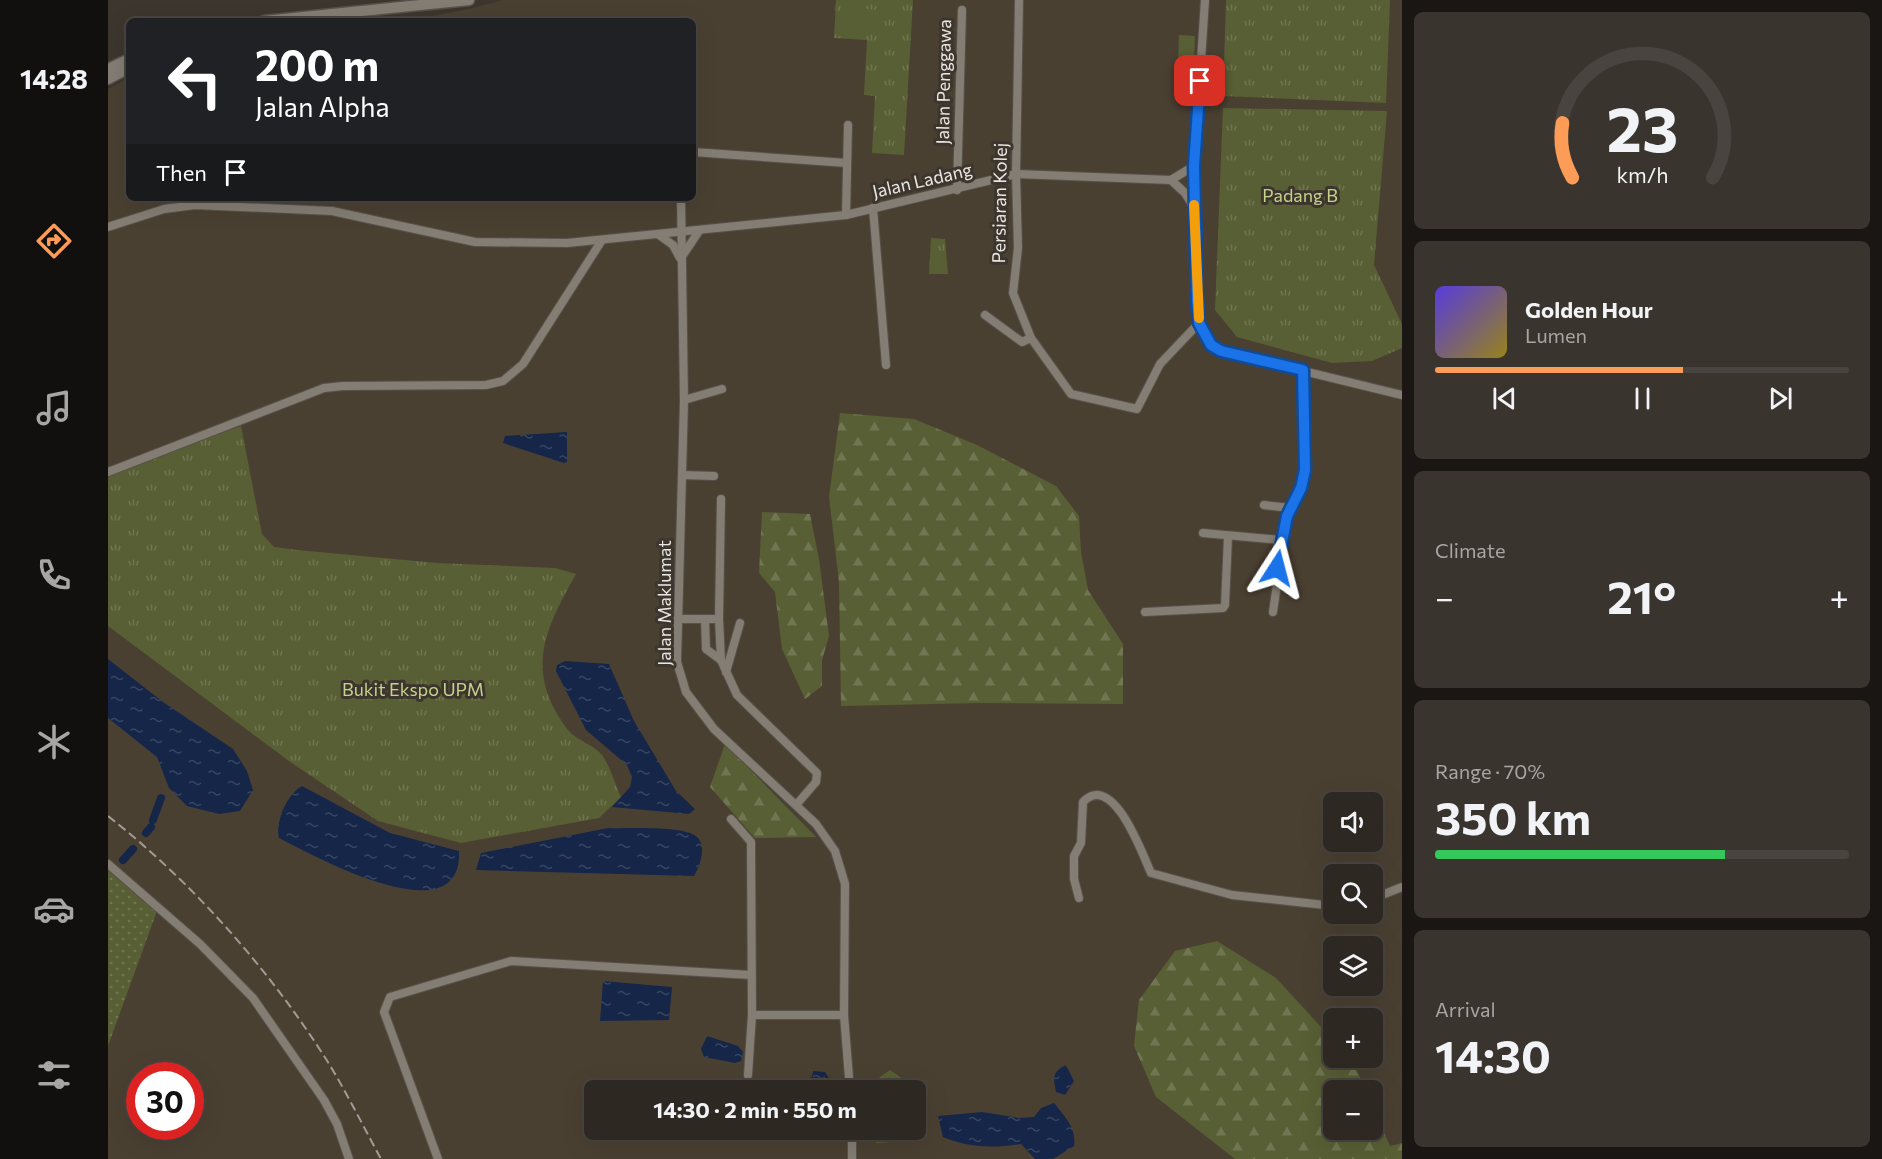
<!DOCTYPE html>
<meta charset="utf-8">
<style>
:root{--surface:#2e2822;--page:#3a342f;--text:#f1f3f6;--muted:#a7a6a5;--line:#494440;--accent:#fd9c56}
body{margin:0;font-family:Commissioner,sans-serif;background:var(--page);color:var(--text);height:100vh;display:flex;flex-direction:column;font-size:22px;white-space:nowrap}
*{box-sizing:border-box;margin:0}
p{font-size:20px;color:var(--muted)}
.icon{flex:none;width:33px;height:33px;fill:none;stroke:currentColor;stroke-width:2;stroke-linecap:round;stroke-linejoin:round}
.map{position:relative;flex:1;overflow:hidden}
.drawer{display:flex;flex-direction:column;gap:12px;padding:12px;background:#191613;width:480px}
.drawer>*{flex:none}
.top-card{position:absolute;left:18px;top:18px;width:570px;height:183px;border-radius:9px;box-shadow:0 6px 24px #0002,0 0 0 2px var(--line);background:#202124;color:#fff;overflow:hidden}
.controls{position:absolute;left:1215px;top:792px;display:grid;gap:12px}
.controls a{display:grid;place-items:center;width:60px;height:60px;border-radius:9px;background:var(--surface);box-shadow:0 6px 24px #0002,0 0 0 2px var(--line);font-size:30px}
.speed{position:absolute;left:18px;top:1062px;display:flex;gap:12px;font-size:30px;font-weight:700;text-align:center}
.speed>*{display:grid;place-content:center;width:78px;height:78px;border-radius:50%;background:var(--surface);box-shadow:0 6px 24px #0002,0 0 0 2px var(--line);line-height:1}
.speed .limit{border:9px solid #d22;background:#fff;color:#111}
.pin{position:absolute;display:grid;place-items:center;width:51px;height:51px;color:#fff;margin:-26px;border-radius:12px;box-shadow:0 3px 9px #0006}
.me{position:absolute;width:66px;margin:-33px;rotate:9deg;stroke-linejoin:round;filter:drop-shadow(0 0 4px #0008)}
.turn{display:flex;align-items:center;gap:21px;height:126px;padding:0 30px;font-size:27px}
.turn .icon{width:78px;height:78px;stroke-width:2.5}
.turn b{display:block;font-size:42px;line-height:51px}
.then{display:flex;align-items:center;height:57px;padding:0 30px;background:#0003;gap:12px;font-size:22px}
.big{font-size:45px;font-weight:700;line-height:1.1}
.drawer .card{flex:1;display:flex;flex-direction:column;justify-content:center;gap:9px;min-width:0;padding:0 21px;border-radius:9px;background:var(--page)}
.drawer .dial{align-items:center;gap:0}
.dial svg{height:156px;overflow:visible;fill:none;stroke:var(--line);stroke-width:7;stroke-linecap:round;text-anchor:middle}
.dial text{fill:var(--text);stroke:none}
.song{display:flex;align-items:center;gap:18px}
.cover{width:72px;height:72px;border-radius:9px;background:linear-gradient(135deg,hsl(250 70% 55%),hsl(50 70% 35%))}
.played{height:6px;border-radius:3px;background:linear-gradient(90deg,var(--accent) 60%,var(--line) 60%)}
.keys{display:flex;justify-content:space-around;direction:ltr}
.heat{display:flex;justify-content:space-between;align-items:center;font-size:33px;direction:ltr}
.charge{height:9px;border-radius:4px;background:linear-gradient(90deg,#34c759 70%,var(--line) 0)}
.trip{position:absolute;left:476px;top:1080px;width:342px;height:60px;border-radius:9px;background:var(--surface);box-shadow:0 6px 24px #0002,0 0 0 2px var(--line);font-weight:700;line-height:60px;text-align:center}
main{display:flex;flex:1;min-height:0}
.dock{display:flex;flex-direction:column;width:108px;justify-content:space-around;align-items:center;background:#12100e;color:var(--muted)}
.dock .icon{width:42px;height:42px}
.dock .current{color:var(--accent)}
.dock b{font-size:27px;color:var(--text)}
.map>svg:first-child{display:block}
.built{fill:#4a4032;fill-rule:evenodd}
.grass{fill:url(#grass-dots)}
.forest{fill:url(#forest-firs)}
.park{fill:url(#park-tufts)}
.pitch{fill:#585f34}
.water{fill:url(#water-ripples)}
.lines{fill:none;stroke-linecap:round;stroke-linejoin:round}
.canal{stroke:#152648;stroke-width:8}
.minor-casing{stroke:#57524b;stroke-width:10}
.tertiary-casing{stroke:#57524b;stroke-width:13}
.minor{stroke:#847d73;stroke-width:8}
.tertiary{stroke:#847d73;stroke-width:10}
.rail{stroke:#a19b95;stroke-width:2;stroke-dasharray:9 4.5;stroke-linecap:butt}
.route-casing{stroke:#114b97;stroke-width:15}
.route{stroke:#1a73e8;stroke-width:10}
.slow{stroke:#f59e0b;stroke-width:10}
.labels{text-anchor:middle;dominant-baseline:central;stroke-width:6;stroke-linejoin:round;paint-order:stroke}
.street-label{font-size:18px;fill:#eae6e1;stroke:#3d362e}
.park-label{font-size:18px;fill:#c5d289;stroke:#3d362e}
</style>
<main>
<nav class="dock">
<b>14:28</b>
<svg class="icon current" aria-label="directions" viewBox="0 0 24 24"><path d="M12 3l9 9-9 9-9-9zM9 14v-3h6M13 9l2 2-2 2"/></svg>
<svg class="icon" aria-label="music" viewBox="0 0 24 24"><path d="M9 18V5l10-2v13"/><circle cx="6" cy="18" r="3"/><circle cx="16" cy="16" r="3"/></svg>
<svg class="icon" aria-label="phone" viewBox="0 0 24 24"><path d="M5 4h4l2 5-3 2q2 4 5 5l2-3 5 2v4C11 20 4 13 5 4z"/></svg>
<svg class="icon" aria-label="climate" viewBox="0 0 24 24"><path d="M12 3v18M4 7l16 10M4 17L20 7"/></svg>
<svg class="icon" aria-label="car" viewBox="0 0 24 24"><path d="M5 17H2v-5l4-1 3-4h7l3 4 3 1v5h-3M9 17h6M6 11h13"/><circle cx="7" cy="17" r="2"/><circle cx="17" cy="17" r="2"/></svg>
<svg class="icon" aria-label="filters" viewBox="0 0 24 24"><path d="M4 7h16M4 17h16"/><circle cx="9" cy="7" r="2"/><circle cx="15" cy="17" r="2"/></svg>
</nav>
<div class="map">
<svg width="1294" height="1159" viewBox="0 0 1294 1159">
<defs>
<pattern id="grass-dots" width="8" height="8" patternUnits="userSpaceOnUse" patternTransform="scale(1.5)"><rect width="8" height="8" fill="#585f34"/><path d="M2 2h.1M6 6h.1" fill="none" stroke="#707651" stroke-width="1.8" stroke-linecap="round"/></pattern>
<pattern id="forest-firs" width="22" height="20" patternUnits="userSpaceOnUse" patternTransform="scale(1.5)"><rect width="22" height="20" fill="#585f34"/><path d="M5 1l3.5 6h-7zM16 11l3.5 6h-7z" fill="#707651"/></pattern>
<pattern id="park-tufts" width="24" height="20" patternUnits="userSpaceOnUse" patternTransform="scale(1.5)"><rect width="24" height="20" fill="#585f34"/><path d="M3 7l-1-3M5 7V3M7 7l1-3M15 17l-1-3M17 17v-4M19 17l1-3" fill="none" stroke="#707651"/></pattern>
<pattern id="water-ripples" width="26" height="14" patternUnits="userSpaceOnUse" patternTransform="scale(1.5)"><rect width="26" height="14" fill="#152648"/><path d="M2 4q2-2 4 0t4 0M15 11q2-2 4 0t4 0" fill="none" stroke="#374662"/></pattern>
</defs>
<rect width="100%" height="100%" fill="#3d362e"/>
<!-- built -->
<path class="built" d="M 395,0 L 1294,0 L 1294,1159 L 0,1159 L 0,89 L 21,78 L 21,198 L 585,198 L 585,21 L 298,21 L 361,9 ZM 1226,802 L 1264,802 L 1264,842 L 1226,842 ZM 1226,874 L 1264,874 L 1264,914 L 1226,914 ZM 1226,946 L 1264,946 L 1264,986 L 1226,986 ZM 1226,1018 L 1264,1018 L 1264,1058 L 1226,1058 ZM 32,1076 L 82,1076 L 82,1126 L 32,1126 ZM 486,1090 L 807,1090 L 807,1130 L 486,1130 ZM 1226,1090 L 1264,1090 L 1264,1130 L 1226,1130 Z"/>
<!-- grass -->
<polygon class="grass" points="0,869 50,908 0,1046"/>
<!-- forest -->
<g class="forest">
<polygon points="732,413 806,419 869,445 948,486 971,516 973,552 980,590 1015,644 1015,704 872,703 733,706 731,582 721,497"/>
<polygon points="654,512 702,514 711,559 721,636 714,660 714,686 697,699 674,649 667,592 651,573"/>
<polygon points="617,744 708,837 647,838 602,787"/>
<polygon points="1109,941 1168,978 1225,1040 1226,1058 1244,1060 1258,1090 1226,1090 1226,1130 1264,1130 1265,1106 1282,1146 1294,1143 1294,1159 1127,1159 1048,1097 1026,1046 1031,1000 1067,951"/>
</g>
<!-- park -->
<g class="park">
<polygon points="728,0 805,0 796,155 764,153 767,96 756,95 759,40 726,38"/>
<polygon points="1118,0 1282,0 1278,103 1115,96"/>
<polygon points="1115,108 1279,111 1266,265 1294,324 1294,348 1264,361 1224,363 1129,337 1107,310"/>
<polygon points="823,238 837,239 840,274 821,274"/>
<path d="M 133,426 L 154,534 L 166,547 L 189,550 L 329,563 L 447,568 L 468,574 C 436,631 416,672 460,730 C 469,741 485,744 494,755 C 502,766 507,784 513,797 L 491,818 L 353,843 L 270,821 L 181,761 L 0,626 L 0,471 Z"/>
</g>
<!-- pitch -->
<g class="pitch">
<polygon points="735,7 770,10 769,32 733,30"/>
<polygon points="1071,35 1087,36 1086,65 1070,65"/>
<polygon points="782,1070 798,1081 798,1090 766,1090 765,1082"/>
<polygon points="767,1130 799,1130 799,1141 768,1143"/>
</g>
<!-- water -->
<g class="water">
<polygon points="459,432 459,462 456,463 395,443 397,436"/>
<polygon points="0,659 55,702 125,749 139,771 145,790 132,811 111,814 79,806 61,788 49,757 0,718"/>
<polygon points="457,661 501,664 526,721 568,791 587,809 581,814 504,807 522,787 524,777 519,765 478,730 448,671 449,665"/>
<path d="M 194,786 L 282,833 L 351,851 C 355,938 206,856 171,838 C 167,822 179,794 194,786 Z"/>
<path d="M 500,828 C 519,829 576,825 589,837 C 599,846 592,866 586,876 L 368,870 L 373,853 Z"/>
<polygon points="495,981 564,987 561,1020 492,1021"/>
<polygon points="599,1036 630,1046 635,1052 633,1061 627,1063 596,1057 593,1049"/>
<path d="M 958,1065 L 966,1081 L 957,1095 L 948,1092 C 945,1077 944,1072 958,1065 Z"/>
<polygon points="705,1071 717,1072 726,1086 726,1090 697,1090 698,1079 704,1077"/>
<path d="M 946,1103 C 956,1116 969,1128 966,1146 L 945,1159 L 927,1159 L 913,1144 C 885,1148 861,1148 835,1137 L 830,1116 L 874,1112 L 911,1118 L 926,1117 L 933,1108 Z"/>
</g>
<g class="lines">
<!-- canal -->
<g class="canal">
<polyline points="45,820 53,798"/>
<polyline points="38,833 43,827"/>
<polyline points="15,860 25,849"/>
</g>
<defs>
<g id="minor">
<polyline points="911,0 908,174 910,248 905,293 923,338 963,394 1029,409 1052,364 1091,323"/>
<polyline points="1097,0 1086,166 1091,323 1103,345 1113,351 1294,395"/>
<polyline points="585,152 739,163"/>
<polyline points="1063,180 1077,193 1084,204"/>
<polyline points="849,190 854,10"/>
<polyline points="573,198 576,400 569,662 578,692 606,729 708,824 727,851 737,884 736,1015 742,1090"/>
<polyline points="765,208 778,365"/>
<polyline points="738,215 740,125"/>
<polyline points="0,227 56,209 87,205 224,211 367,242 459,243 738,215 908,174 1063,180 1086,166"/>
<polyline points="551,235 565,245 572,258"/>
<polyline points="575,255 591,231"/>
<polyline points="877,315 914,342 923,338"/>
<polyline points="576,400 614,389"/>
<polyline points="0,472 216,388 235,386 378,385 395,381 415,364 494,240"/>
<polyline points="574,475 606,476"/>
<polyline points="1156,505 1182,508"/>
<polyline points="1095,533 1173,540"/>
<polyline points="1037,612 1115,608 1117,605 1120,537"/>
<polyline points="1165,612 1179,516 1193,487 1197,470 1195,370"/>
<polyline points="570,619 611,619 613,660 629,695 709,773 708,782 688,805"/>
<polyline points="597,619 598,649 613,660"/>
<polyline points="611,619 613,499"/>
<polyline points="618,672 632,623"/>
<polyline points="623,819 643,842 644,1015 640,1075"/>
<polyline points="0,864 92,944 145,998 216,1100 229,1124 241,1159"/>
<path d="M 971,898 L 966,879 L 966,856 L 973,843 L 975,802 C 1005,771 1034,853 1043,873 L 1124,895 L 1226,906"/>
<polyline points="1264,899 1294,887"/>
<polyline points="644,1015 736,1015"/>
<polyline points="744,1130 744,1159"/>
<polyline points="330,1159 276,1012 282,997 403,961 643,975"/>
</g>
<g id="tertiary">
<polyline points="156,21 361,0"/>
<polyline points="0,69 21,59"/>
<polyline points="0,79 21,68"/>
</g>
</defs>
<!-- minor casing -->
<use href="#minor" class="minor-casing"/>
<!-- tertiary casing -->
<use href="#tertiary" class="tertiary-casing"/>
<!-- minor -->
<use href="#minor" class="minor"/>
<!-- tertiary -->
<use href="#tertiary" class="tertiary"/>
<!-- rail -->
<path class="rail" d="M 0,816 C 85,883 160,968 218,1059 C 238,1091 255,1126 273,1159"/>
</g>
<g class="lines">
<defs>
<polyline id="route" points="1092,81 1086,166 1089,300 1091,323 1103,345 1113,351 1195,370 1197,470 1193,488 1179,516 1169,568"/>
</defs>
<!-- route casing -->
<use href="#route" class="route-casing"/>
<!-- route -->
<use href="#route" class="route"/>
<!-- slow -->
<polyline class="slow" points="1086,205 1091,318"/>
</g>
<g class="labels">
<!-- street labels -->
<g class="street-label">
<text transform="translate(835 82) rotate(-89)">Jalan Penggawa</text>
<text transform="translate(814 180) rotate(-13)">Jalan Ladang</text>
<text transform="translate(891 203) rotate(-89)">Persiaran Kolej</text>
<text transform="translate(556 603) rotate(-90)">Jalan Maklumat</text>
</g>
<!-- park labels -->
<g class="park-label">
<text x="1192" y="195">Padang B</text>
<text x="305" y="689">Bukit Ekspo UPM</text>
</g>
</g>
</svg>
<div class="controls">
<a><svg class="icon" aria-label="sound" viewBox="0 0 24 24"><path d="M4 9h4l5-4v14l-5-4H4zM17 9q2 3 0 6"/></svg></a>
<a><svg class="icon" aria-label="search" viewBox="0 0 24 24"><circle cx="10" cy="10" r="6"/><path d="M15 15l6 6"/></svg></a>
<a><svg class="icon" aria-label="layers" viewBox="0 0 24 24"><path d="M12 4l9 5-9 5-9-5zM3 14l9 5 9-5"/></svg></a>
<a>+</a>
<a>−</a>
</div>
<div class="speed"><div class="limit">30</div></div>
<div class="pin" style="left:1092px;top:81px;background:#d93025"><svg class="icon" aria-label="arrive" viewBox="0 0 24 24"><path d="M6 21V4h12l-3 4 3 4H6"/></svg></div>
<svg class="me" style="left:1169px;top:568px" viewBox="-20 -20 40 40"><path d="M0-17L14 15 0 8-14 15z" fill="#1a73e8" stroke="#fff" stroke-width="4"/></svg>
<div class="trip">14:30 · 2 min · 550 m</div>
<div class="top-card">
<div class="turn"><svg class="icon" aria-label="left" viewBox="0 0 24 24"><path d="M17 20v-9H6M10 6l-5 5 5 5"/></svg><div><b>200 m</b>Jalan Alpha</div></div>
<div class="then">Then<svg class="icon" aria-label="arrive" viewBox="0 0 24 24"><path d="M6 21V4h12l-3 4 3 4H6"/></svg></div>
</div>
</div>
<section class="drawer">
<div class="card dial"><svg viewBox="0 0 100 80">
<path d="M14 69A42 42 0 1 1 86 69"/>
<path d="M14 69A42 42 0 0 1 9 41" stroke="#fd9c56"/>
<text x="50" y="56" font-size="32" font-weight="700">23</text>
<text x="50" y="72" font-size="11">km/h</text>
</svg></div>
<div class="card">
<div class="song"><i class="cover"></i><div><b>Golden Hour</b><p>Lumen</p></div></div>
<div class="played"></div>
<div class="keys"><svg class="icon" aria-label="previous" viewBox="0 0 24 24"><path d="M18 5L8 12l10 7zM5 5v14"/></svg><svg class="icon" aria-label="pause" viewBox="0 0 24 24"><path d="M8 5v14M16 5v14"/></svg><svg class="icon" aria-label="next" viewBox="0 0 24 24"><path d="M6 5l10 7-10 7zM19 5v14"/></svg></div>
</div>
<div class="card"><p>Climate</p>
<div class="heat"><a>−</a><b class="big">21°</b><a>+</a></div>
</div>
<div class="card"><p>Range · 70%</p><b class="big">350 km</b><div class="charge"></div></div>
<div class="card"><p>Arrival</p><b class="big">14:30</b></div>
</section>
</main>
